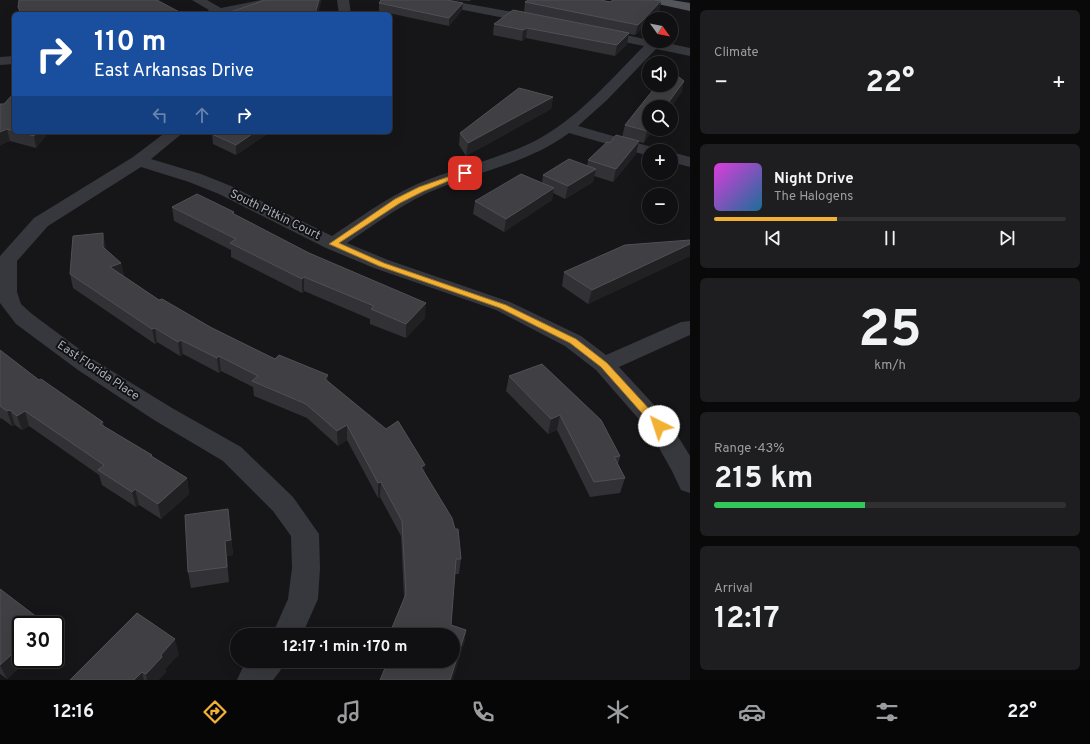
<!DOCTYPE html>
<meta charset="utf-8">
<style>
:root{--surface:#101012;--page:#1e1e20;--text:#f1f3f6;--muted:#9c9d9f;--line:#303032;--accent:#f2b134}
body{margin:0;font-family:Overpass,sans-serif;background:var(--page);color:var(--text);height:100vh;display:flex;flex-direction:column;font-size:15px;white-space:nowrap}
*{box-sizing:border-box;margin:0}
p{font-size:13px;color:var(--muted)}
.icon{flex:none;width:22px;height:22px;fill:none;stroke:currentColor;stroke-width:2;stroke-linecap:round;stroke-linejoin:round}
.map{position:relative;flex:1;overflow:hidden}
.panel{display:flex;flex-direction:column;gap:10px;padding:10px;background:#09090a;width:400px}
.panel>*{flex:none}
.top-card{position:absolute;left:12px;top:12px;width:380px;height:122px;border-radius:6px;box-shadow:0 4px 16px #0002,0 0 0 1px var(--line);background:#1a4fa0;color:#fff;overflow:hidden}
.needle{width:26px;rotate:123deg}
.controls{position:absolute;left:642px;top:12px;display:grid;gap:8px}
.controls a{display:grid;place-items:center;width:36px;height:36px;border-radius:50%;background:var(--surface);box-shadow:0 4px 16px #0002,0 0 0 1px var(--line);font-size:20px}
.speed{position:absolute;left:12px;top:616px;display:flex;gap:8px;font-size:20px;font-weight:700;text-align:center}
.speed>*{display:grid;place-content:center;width:52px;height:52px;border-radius:50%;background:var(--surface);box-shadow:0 4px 16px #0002,0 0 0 1px var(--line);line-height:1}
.speed .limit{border:2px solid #111;border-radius:6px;background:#fff;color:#111}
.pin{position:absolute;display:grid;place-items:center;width:34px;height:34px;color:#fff;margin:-17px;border-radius:8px;box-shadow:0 2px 6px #0006}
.me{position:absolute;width:44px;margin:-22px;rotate:319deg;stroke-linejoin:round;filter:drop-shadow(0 0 3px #0008)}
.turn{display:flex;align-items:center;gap:14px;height:84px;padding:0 16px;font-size:18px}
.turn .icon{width:52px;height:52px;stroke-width:2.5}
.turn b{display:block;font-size:28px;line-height:34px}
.lanes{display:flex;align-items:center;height:38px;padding:0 16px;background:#0003;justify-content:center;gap:20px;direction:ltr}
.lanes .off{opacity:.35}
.big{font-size:30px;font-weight:700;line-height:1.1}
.panel .tile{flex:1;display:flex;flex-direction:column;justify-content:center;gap:6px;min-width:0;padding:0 14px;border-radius:6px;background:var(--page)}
.panel .dial{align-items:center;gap:0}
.dial b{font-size:52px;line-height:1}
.song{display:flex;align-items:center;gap:12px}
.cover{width:48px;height:48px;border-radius:6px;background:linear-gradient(135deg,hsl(300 70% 55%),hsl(200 70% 35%))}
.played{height:4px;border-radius:2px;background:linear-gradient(90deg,var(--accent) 35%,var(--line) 35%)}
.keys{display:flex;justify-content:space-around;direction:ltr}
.heat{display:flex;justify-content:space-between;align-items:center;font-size:22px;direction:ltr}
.charge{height:6px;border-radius:3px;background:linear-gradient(90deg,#34c759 43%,var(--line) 0)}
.trip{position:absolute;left:230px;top:628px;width:230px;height:40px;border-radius:20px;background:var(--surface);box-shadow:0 4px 16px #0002,0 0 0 1px var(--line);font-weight:700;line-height:40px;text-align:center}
.tab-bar{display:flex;height:64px;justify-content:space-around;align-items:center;background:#060607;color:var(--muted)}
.tab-bar .icon{width:28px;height:28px}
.tab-bar .active{color:var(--accent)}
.tab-bar b{font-size:18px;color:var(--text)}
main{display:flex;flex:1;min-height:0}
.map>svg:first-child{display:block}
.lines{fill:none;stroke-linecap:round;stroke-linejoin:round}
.minor{fill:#37383d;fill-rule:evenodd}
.primary{fill:#53555c;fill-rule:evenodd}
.wall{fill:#323236}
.shaded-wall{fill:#212124}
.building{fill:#3f3f44;stroke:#4f5156}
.route{fill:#f2b134;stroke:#9d7322}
.labels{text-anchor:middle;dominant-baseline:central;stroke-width:4;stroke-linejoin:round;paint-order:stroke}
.street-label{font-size:12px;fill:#a8adb8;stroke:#111113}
</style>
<main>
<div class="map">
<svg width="690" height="680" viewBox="0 0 690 680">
<rect width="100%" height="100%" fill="#161618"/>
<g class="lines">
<!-- minor -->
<g class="minor">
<polygon points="192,0 207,0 221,8 261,0 289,0 283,3 224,14 203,14 209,10"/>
<polygon points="337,0 349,0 351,14 339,14"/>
<polygon points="421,0 446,0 536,16 542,20 536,24 427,3"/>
<path d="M 599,29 L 649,40 L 649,41 L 658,41 L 690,48 L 690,56 L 656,49 L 607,100 L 578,126 L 655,148 L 657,151 L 649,151 L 649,156 L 569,133 C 532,161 484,170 442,187 C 407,200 378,222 347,243 L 388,260 L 510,302 L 581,336 L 606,355 L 681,322 L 690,321 L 690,335 L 619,367 L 668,420 L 690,456 L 690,493 L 681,490 L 672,471 L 650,432 L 596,370 L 565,346 L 496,310 L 374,268 L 326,248 L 219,194 L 189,182 L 141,167 L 48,226 L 17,261 L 17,292 L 21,304 L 32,314 L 94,360 L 172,408 L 241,447 L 293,497 L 319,534 L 320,568 L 318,599 L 302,635 L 272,635 L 288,599 L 292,568 L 291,536 L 273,511 L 223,461 L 154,420 L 78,370 L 16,324 L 0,303 L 0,256 L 34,218 L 133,157 L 166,132 L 184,132 L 151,159 L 201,174 L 231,186 L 332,236 C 359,218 385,199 415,185 C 456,167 503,159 542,137 C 582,114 612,78 644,46 L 595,36 L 593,33 Z"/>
<polygon points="14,56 14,64 0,65 0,57"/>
<polygon points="671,152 690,157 690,167 671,162"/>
<polygon points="249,661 285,661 280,671 273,680 237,680 242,669"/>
</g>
<!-- primary -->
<polygon class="primary" points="647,0 672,0 690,3 690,11 653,3"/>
</g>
<!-- wall -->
<g class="wall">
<polygon points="381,0 471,0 470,1 448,0 463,3 462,10 449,26 379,11 379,3"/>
<polygon points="661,1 659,11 651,19 649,19 649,21 635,35 629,34 627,44 615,56 526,38 522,41 493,35 494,24 524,12 525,2"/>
<polygon points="684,81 681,93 671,107 649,107 649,129 644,143 639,142 636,154 613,182 594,176 593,182 565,199 553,193 552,200 504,232 473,214 475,201 542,183 543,175 587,166 588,160 610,143 622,137 625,125"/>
<polygon points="14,93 14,132 49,132 36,148 10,141 0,145 4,104"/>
<polygon points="553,97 551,109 466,156 459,145 460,133"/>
<polygon points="270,132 236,155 213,144 212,134"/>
<polygon points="172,207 234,212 234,214 425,318 406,338 370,324 370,319 304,291 302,293 231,257 231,250 174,221"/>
<polygon points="690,240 690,256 588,304 562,286 564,272"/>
<polygon points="106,246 106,250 121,263 124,276 159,300 212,328 275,359 328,375 328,381 425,473 461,559 459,574 455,574 451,625 466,630 464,644 453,661 404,598 401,536 380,497 378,498 347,440 338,446 307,418 254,396 253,387 221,371 219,373 183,354 180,356 157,342 155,344 73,288 70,274"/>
<polygon points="0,350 39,380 103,422 104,426 187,478 189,494 161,519 139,505 136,507 102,485 99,475 29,426 22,430 15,425 12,426 1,418 0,419"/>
<polygon points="509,376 620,456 618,464 625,478 620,493 590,497 557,430 548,434 506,391"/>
<polygon points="228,509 233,555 227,556 229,582 191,588 188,572"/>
<polygon points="0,589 46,624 46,625 21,625 21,659 29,659 7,679 0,674"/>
<polygon points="179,654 165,669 166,672 158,680 70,680"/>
</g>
<!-- shaded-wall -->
<g class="shaded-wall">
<polygon points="319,0 322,0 318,14 315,14"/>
<polygon points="661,1 659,11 651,19 649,19 649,21 635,35 638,25"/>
<polygon points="463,3 462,10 449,26 449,18"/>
<polygon points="527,28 526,38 522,41 523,30"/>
<polygon points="629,33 627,44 615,56 617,45"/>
<polygon points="684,81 681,93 671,107 665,107"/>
<polygon points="553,97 551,109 466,156 468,143"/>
<polygon points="649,128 649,129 654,129 644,143 647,131"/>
<polygon points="7,129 10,141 0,145 0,132"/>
<polygon points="36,132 49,132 36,148 34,136"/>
<polygon points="255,132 270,132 236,155 236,145"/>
<polygon points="639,141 636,154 613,182 616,169"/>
<polygon points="596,169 593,182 565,199 568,186"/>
<polygon points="554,188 552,200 504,232 506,219"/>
<polygon points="103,233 106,246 105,261 103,247"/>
<polygon points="690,244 690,256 588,304 592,290"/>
<polygon points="121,263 124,276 110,267"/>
<polygon points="304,277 304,291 302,293 302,279"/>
<polygon points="426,303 425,318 406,338 406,324"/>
<polygon points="155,328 157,342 155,344 152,329"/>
<polygon points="181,340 183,354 180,356 178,342"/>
<polygon points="219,356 221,371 219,373 217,358"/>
<polygon points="328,375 328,390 325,379"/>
<polygon points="10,410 15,425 12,426 7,411"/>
<polygon points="25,411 29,426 22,430 17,416"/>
<polygon points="560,415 557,430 548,434 551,419"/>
<polygon points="347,425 347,440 338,446 337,431"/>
<polygon points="425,465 424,480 421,467"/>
<polygon points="187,478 189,494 161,519 158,504"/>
<polygon points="381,482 380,497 378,498 378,483"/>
<polygon points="135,489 139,505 136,507 132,492"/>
<polygon points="228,509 233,555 227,556 229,582 225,541"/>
<polygon points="466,630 464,644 453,680 450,680"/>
<polygon points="175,639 179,654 165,669 166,672 158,680 147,680 146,674 161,655"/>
<polygon points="21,646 21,659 29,659 7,679 0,665"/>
<polygon points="142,672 144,680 134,680"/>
</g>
<!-- building -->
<g class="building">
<polygon points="19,0 157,0 183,14 21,14 18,7"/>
<polygon points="265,0 319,0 315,14 225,14"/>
<polygon points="381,0 447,0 463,3 449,18 379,3"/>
<polygon points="528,0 601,0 610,2 613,0 654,0 661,1 638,25 525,2"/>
<polygon points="513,10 629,33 617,45 527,28 523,30 494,24"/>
<polygon points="671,71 684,81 665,107 649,107 649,128 647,131 625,125 657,85 671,85"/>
<polygon points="519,88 553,97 468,143 460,133"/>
<polygon points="14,93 14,131 7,129 0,132 0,104 4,104"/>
<polygon points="20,132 36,132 34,136"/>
<polygon points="215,132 255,132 236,145 212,134"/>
<polygon points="616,135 639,141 616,169 588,160 607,142 610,143"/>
<polygon points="569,159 596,169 568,186 543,175"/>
<polygon points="521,174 554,188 506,219 475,201"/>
<polygon points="197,194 234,212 232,213 309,253 426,303 406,324 371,309 374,306 304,277 302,279 230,243 236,239 172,207"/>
<polygon points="103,233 103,247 121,263 110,267 159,300 162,299 212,328 275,359 279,355 328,375 325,379 386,429 398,421 425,465 421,467 452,518 455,529 458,529 461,559 456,559 451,625 466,630 450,680 380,680 388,661 453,661 453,635 389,635 406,594 402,521 381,482 378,483 347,425 337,431 306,404 252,381 258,376 219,356 217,358 181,340 178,342 155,328 152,329 70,274 73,236"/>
<polygon points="690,240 690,244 592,290 564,272 625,245"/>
<polygon points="0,350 39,380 41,379 103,422 100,424 152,455 151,456 187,478 158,504 135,489 132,492 98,470 104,465 25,411 17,416 10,410 7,411 0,406"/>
<polygon points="542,364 601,420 620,456 614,457 625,478 594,482 560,415 551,419 509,376"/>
<polygon points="228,509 231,540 225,541 227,567 188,572 185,515"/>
<polygon points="0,589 46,624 44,625 21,625 21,646 0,665"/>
<polygon points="137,613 175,639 161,655 162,657 146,674 142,672 134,680 70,680"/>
</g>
<!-- route -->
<polygon class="route" points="462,172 468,173 424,191 400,203 339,243 384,263 506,305 576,339 607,363 662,423 664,426 662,428 655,428 601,367 570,343 500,308 379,266 329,244 395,199 419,187"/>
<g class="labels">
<!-- street labels -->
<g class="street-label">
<text transform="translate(275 215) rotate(26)">South Pitkin Court</text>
<text transform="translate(98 371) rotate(34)">East Florida Place</text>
</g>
</g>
</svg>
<div class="controls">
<a><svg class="needle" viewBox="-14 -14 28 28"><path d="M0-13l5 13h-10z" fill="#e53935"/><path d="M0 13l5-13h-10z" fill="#9c9d9f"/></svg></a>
<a><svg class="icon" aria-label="sound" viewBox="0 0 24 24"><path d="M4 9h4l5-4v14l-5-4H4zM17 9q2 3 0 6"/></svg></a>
<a><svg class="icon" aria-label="search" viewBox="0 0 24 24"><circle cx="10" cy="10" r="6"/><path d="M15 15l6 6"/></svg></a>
<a>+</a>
<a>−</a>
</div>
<div class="speed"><div class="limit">30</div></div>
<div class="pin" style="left:465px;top:173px;background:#d93025"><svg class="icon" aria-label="arrive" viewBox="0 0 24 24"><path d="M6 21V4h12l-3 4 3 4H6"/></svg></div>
<svg class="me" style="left:659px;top:426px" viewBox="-20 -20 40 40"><circle r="19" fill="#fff"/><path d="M0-13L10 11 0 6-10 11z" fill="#f2b134"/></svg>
<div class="trip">12:17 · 1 min · 170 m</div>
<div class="top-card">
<div class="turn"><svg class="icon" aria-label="right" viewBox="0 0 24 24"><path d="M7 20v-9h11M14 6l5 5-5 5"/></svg><div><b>110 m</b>East Arkansas Drive</div></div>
<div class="lanes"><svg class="icon off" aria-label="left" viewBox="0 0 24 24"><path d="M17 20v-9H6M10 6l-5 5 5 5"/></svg><svg class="icon off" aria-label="ahead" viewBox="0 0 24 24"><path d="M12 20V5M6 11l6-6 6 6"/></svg><svg class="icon" aria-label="right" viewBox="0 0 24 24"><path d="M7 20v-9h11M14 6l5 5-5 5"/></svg></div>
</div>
</div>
<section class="panel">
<div class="tile"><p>Climate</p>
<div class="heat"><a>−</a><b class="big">22°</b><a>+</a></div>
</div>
<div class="tile">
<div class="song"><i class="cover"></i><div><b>Night Drive</b><p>The Halogens</p></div></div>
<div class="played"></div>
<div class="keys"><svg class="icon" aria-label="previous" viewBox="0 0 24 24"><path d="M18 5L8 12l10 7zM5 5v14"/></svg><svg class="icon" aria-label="pause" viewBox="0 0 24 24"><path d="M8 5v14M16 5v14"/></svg><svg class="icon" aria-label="next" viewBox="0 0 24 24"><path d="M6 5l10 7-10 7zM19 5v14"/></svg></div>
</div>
<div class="tile dial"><b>25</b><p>km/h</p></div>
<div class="tile"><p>Range · 43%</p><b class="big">215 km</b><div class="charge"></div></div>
<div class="tile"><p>Arrival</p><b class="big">12:17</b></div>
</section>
</main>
<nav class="tab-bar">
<b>12:16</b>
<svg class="icon active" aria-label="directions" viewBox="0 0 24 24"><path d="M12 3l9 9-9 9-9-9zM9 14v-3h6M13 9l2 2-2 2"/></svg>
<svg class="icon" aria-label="music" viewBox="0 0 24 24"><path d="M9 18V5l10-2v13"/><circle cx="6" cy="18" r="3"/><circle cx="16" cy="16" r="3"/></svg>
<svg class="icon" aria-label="phone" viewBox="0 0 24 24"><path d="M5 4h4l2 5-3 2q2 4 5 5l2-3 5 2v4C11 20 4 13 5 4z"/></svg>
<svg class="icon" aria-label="climate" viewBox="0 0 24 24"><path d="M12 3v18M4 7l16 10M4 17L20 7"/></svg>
<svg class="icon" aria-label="car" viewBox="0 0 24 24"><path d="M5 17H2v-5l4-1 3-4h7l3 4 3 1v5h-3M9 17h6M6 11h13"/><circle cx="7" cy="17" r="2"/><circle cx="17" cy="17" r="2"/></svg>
<svg class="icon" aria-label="filters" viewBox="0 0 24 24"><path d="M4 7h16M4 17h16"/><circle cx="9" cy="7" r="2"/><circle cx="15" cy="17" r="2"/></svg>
<b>22°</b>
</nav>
